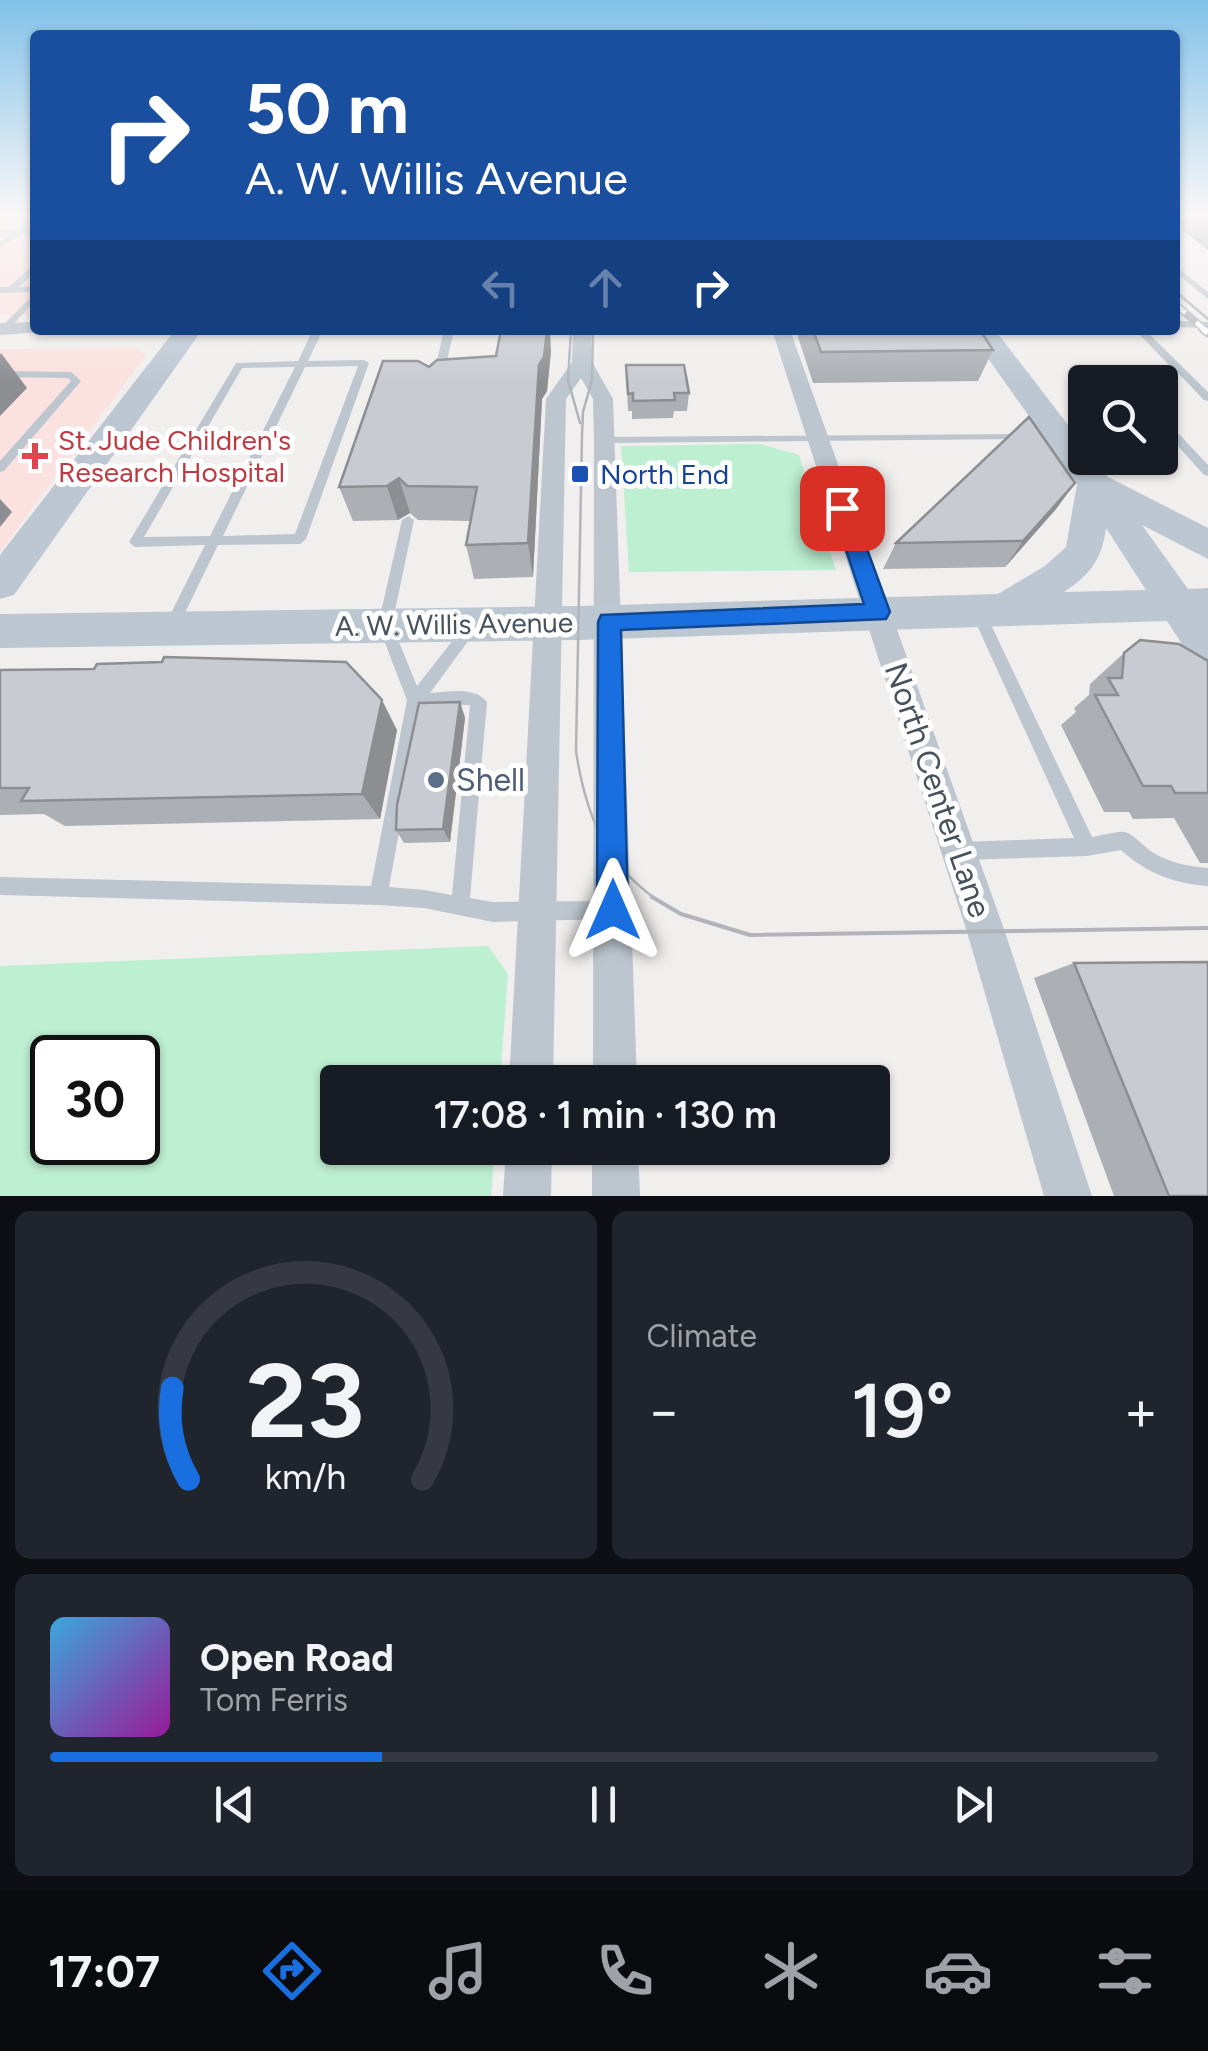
<!DOCTYPE html>
<meta charset="utf-8">
<style>
:root{--surface:#171b24;--page:#20242c;--text:#f1f3f6;--muted:#9ea1a6;--line:#363941;--accent:#196ee0}
body{margin:0;font-family:Figtree,sans-serif;background:var(--page);color:var(--text);height:100vh;display:flex;flex-direction:column;font-size:38px;white-space:nowrap}
*{box-sizing:border-box;margin:0}
p{font-size:32px;color:var(--muted)}
.icon{flex:none;width:55px;height:55px;fill:none;stroke:currentColor;stroke-width:2;stroke-linecap:round;stroke-linejoin:round}
.map{position:relative;height:1196px;overflow:hidden}
.details{display:flex;flex-direction:column;gap:15px;padding:15px;background:#0d0f14;flex:1}
.details>*{flex:none}
.guide{position:absolute;left:30px;top:30px;width:1150px;height:305px;border-radius:10px;box-shadow:0 2px 8px #0004;background:#1a4fa0;color:#fff;overflow:hidden}
.fabs{position:absolute;left:1068px;top:365px;display:grid;gap:20px}
.fabs a{display:grid;place-items:center;width:110px;height:110px;border-radius:10px;background:var(--surface);box-shadow:0 2px 8px #0004;font-size:50px}
.speed{position:absolute;left:30px;top:1035px;display:flex;gap:20px;font-size:50px;font-weight:700;text-align:center}
.speed>*{display:grid;place-content:center;width:130px;height:130px;border-radius:50%;background:var(--surface);box-shadow:0 2px 8px #0004;line-height:1}
.speed .limit{border:5px solid #111;border-radius:15px;background:#fff;color:#111}
.pin{position:absolute;display:grid;place-items:center;width:85px;height:85px;color:#fff;margin:-42px;border-radius:20px;box-shadow:0 5px 15px #0006}
.me{position:absolute;width:110px;margin:-55px;rotate:0deg;stroke-linejoin:round;filter:drop-shadow(0 0 8px #0008)}
.turn{display:flex;align-items:center;gap:35px;height:210px;padding:0 50px;font-size:45px}
.turn .icon{width:130px;height:130px;stroke-width:2.5}
.turn b{display:block;font-size:70px;line-height:85px}
.lanes{display:flex;align-items:center;height:95px;padding:0 50px;background:#0003;justify-content:center;gap:50px;direction:ltr}
.lanes .off{opacity:.35}
.big{font-size:75px;font-weight:600;line-height:1.1}
.details .tile{flex:1;display:flex;flex-direction:column;justify-content:center;gap:15px;min-width:0;padding:0 35px;border-radius:15px;background:var(--page)}
.details .dial{align-items:center;gap:0}
.dial svg{height:260px;overflow:visible;fill:none;stroke:var(--line);stroke-width:7;stroke-linecap:round;text-anchor:middle}
.dial text{fill:var(--text);stroke:none}
.song{display:flex;align-items:center;gap:30px}
.cover{width:120px;height:120px;border-radius:15px;background:linear-gradient(135deg,hsl(200 70% 55%),hsl(300 70% 35%))}
.played{height:10px;border-radius:5px;background:linear-gradient(90deg,var(--accent) 30%,var(--line) 30%)}
.keys{display:flex;justify-content:space-around;direction:ltr}
.heat{display:flex;justify-content:space-between;align-items:center;font-size:55px;direction:ltr}
.details .tiles{flex:1;display:grid;gap:15px;grid-template-columns:1fr 1fr}
.tile:last-child{grid-column:span 2}
.trip{position:absolute;left:320px;top:1065px;width:570px;height:100px;border-radius:10px;background:var(--surface);box-shadow:0 2px 8px #0004;font-weight:600;line-height:100px;text-align:center}
.tab-bar{display:flex;height:160px;justify-content:space-around;align-items:center;background:#090b0e;color:var(--muted)}
.tab-bar .icon{width:70px;height:70px}
.tab-bar .selected{color:var(--accent)}
.tab-bar b{font-size:45px;color:var(--text)}
.map>svg:first-child{display:block}
.medical{fill:#fbe1df}
.green{fill:#bdefd1;fill-rule:evenodd}
.lines{fill:none;stroke-linecap:round;stroke-linejoin:round}
.lane{fill:#bdc6ce;fill-rule:evenodd}
.street{fill:#bdc6ce;fill-rule:evenodd}
.secondary{fill:#bcc7d2;fill-rule:evenodd}
.tram-far1{stroke:#b1b4b9;stroke-width:2.5}
.tram{stroke:#b1b4b9;stroke-width:4}
.rail-far1-casing{stroke:#b1b4b9;stroke-width:8}
.rail-casing{stroke:#b1b4b9;stroke-width:9}
.rail-far1{stroke:#fff;stroke-width:5;stroke-dasharray:14;stroke-linecap:butt}
.rail{stroke:#fff;stroke-width:6;stroke-dasharray:18;stroke-linecap:butt}
.wall{fill:#acafb4}
.shaded-wall{fill:#8c8e92}
.building{fill:#c8cbd1;stroke:#8c8e92;stroke-width:2.5}
.route{fill:#196ee0;stroke:#104892;stroke-width:2.5}
.health-dot{fill:#e0444e;stroke:#fff;stroke-width:4}
.transit-dot{fill:#1a4fb4;stroke:#fff;stroke-width:4}
.service-dot{fill:#5c6f8a;stroke:#fff;stroke-width:4}
.labels{text-anchor:middle;dominant-baseline:central;stroke-width:10;stroke-linejoin:round;paint-order:stroke}
.health-label{font-size:28px;fill:#be3a42;stroke:#fff;text-anchor:start}
.transit-label{font-size:28px;fill:#164399;stroke:#fff;text-anchor:start}
.street-label{font-size:28px;fill:#47525c;stroke:#fff}
.near-service-label{font-size:32px;fill:#4e5e75;stroke:#fff;text-anchor:start}
.near-street-label{font-size:32px;fill:#47525c;stroke:#fff}
</style>
<div class="map">
<svg width="1208" height="1196" viewBox="0 0 1208 1196">
<rect width="100%" height="100%" fill="#f1eeee"/>
<!-- medical -->
<g class="medical">
<rect x="0" y="214" width="35" height="101"/>
<polygon points="136,348 146,355 0,552 0,349"/>
</g>
<!-- green -->
<g class="green">
<polygon points="760,444 799,455 836,570 629,572 621,446"/>
<path d="M 488,946 L 508,974 L 500,1082 L 338,1082 L 338,1148 L 495,1148 L 491,1196 L 0,1196 L 0,966 ZM 52,1058 L 138,1058 L 138,1142 L 52,1142 Z"/>
</g>
<g class="lines">
<!-- lane -->
<g class="lane">
<polygon points="32,217 35,217 35,223 26,229 35,230 35,234 21,234 0,248 0,242 11,234 0,233 0,229 17,229"/>
<polygon points="32,266 35,266 35,272 19,287 35,286 35,292 0,293 0,287 9,287"/>
<polygon points="1175,266 1208,292 1208,299 1175,272"/>
<polygon points="35,293 35,301 7,331 1,331 1,327"/>
<polygon points="1175,321 1208,322 1208,328 1175,327"/>
<path d="M 313,330 L 323,330 L 308,361 L 364,360 L 369,363 L 306,539 L 300,544 L 218,545 L 177,629 L 167,629 L 165,625 L 205,545 L 135,547 L 129,542 L 236,363 L 298,361 ZM 358,366 L 295,534 L 223,536 L 305,367 ZM 295,367 L 210,536 L 144,537 L 242,368 Z"/>
<polygon points="444,330 454,330 444,374 439,377 434,374"/>
<polygon points="1135,330 1145,330 1208,392 1208,401 1204,400 1176,371 1126,375 1131,382 1121,382 1114,372 1115,370 1170,366"/>
<polygon points="0,371 71,372 81,381 4,471 0,472 0,461 71,381 68,378 0,377"/>
<polygon points="1160,417 1164,418 1208,465 1208,476 1204,475 1160,426"/>
<polygon points="1024,434 1030,437 1028,439 605,443 599,440 605,437"/>
<path d="M 408,516 L 414,520 L 392,625 L 417,686 L 465,625 L 475,625 L 477,629 L 430,693 C 449,692 474,686 487,702 L 470,898 L 493,902 L 608,901 L 615,903 L 617,910 L 615,917 L 608,919 L 493,922 L 424,908 L 378,905 L 0,895 L 0,877 L 371,886 L 407,700 L 378,625 L 402,520 ZM 470,705 L 452,895 L 424,890 L 389,887 L 422,707 Z"/>
<path d="M 977,604 L 982,606 L 984,610 L 1092,837 C 1101,836 1116,831 1125,832 C 1134,834 1144,847 1152,852 C 1169,863 1188,866 1208,868 L 1208,886 C 1175,884 1146,873 1121,850 L 1087,856 L 960,860 L 954,857 L 951,851 L 954,845 L 960,842 L 1074,838 L 970,610 L 972,606 Z"/>
</g>
<!-- street -->
<g class="street">
<polygon points="35,322 35,330 42,332 0,335 0,323"/>
<polygon points="573,330 591,330 592,362 613,399 637,1082 593,1082 594,440 593,399 581,378 566,399 553,1082 509,1082 546,399 572,362"/>
<polygon points="772,330 790,330 1005,932 1092,1196 1044,1196 967,932"/>
<polygon points="506,1148 552,1148 551,1196 503,1196"/>
<polygon points="592,1148 638,1148 640,1196 592,1196"/>
</g>
<!-- secondary -->
<g class="secondary">
<polygon points="175,330 202,330 14,595 0,599 0,555"/>
<path d="M 968,330 L 995,330 L 1085,447 L 1085,458 L 1093,458 L 1108,477 L 1208,528 L 1208,559 L 1142,525 L 1188,589 L 1208,588 L 1208,667 L 1193,661 L 1167,621 L 578,640 L 0,648 L 0,614 L 578,606 L 998,594 L 1045,566 L 1066,547 L 1077,484 ZM 1106,528 L 1146,590 L 1064,592 C 1090,575 1102,559 1106,528 Z"/>
</g>
<!-- tram-far1 -->
<g class="tram-far1">
<polyline points="1175,291 1208,319"/>
<polyline points="571,330 568,380 580,423"/>
<path d="M 593,330 L 592,380 L 583,412 L 582,435 L 576,751 C 585,811 604,863 656,899"/>
</g>
<!-- tram -->
<polyline class="tram" points="652,897 681,914 750,935 1208,928"/>
<defs>
<polyline id="rail-far1" points="1175,304 1206,331"/>
<polyline id="rail" points="1203,329 1208,333"/>
</defs>
<!-- rail-far1 casing -->
<use href="#rail-far1" class="rail-far1-casing"/>
<!-- rail casing -->
<use href="#rail" class="rail-casing"/>
<!-- rail-far1 -->
<use href="#rail-far1" class="rail-far1"/>
<!-- rail -->
<use href="#rail" class="rail"/>
</g>
<!-- wall -->
<g class="wall">
<polygon points="1175,214 1208,214 1208,250 1175,225"/>
<polygon points="799,330 980,330 993,350 978,381 813,383 798,337"/>
<polygon points="551,351 547,391 542,399 533,577 474,579 466,545 471,521 418,520 410,513 398,520 353,521 339,487 429,367"/>
<polygon points="626,365 689,393 687,411 674,411 673,418 632,419 632,411 628,411"/>
<polygon points="1075,483 1056,509 1005,567 883,569 896,543"/>
<polygon points="1124,653 1208,661 1208,863 1200,863 1174,818 1133,819 1129,812 1104,812 1061,725 1076,712 1074,708 1089,695 1090,684"/>
<polygon points="0,670 397,730 380,819 65,826 44,814 0,815"/>
<polygon points="460,702 465,718 450,842 404,843 396,830"/>
<polygon points="1074,963 1208,1196 1114,1196 1034,978"/>
</g>
<!-- shaded-wall -->
<g class="shaded-wall">
<polygon points="547,330 550,330 551,351 547,391 542,399 533,577 528,543 539,365"/>
<polygon points="1,353 27,388 0,416 0,355"/>
<polygon points="399,478 410,513 398,520 387,486"/>
<polygon points="1075,483 1056,509 1005,567 1023,541"/>
<polygon points="0,499 12,512 0,527"/>
<polygon points="382,700 397,730 380,819 362,794"/>
<polygon points="460,702 465,718 450,842 443,829"/>
</g>
<!-- building -->
<g class="building">
<polygon points="501,330 547,330 544,357 539,365 528,543 466,545 477,487 407,486 399,478 387,486 339,487 383,361 418,361 429,367 437,360 496,356"/>
<polygon points="813,330 980,330 993,350 821,352"/>
<polygon points="626,365 684,365 689,393 674,393 675,400 633,401 633,393 628,394"/>
<polygon points="1029,417 1075,483 1023,541 896,543"/>
<polygon points="1140,640 1179,644 1208,661 1208,793 1175,793 1171,786 1143,786 1095,695 1118,695 1108,678 1122,678 1124,653"/>
<polygon points="164,657 346,662 382,700 362,794 21,801 29,788 0,788 0,670 94,669 97,664 162,662"/>
<polygon points="460,702 443,829 396,830 397,805 419,703"/>
<polygon points="1208,962 1208,1196 1169,1196 1074,963"/>
</g>
<!-- sky -->
<linearGradient id="sky" x2="0" y2="1"><stop stop-color="#82c2ea"/><stop offset="0.56" stop-color="#f9f7f7"/><stop offset="1" stop-color="#f9f7f7" stop-opacity="0"/></linearGradient>
<rect width="1208" height="382" fill="url(#sky)"/>
<!-- route -->
<polygon class="route" points="842,501 852,508 890,612 886,619 621,630 628,910 624,921 613,926 602,921 597,910 598,622 601,615 864,604 832,508"/>
<!-- markers -->
<path class="health-dot" d="M30 441h10v10h10v10h-10v10h-10v-10h-10v-10h10z"/>
<rect class="transit-dot" x="570" y="464" width="20" height="20" rx="5"/>
<circle class="service-dot" cx="436" cy="780" r="10"/>
<g class="labels">
<!-- health labels -->
<g class="health-label">
<text x="58" y="440">St. Jude Children's<tspan x="58" dy="32">Research Hospital</tspan></text>
</g>
<!-- transit labels -->
<g class="transit-label">
<text x="600" y="474">North End</text>
</g>
<!-- street labels -->
<g class="street-label">
<text transform="translate(454 624) rotate(-1)">A. W. Willis Avenue</text>
</g>
<!-- near-service labels -->
<g class="near-service-label">
<text x="456" y="780">Shell</text>
</g>
<!-- near-street labels -->
<g class="near-street-label">
<text transform="translate(938 790) rotate(71)">North Center Lane</text>
</g>
</g>
</svg>
<div class="fabs">
<a><svg class="icon" aria-label="search" viewBox="0 0 24 24"><circle cx="10" cy="10" r="6"/><path d="M15 15l6 6"/></svg></a>
</div>
<div class="speed"><div class="limit">30</div></div>
<div class="pin" style="left:842px;top:508px;background:#d93025"><svg class="icon" aria-label="arrive" viewBox="0 0 24 24"><path d="M6 21V4h12l-3 4 3 4H6"/></svg></div>
<svg class="me" style="left:613px;top:910px" viewBox="-20 -20 40 40"><path d="M0-17L14 15 0 8-14 15z" fill="#196ee0" stroke="#fff" stroke-width="4"/></svg>
<div class="trip">17:08 · 1 min · 130 m</div>
<div class="guide">
<div class="turn"><svg class="icon" aria-label="right" viewBox="0 0 24 24"><path d="M7 20v-9h11M14 6l5 5-5 5"/></svg><div><b>50 m</b>A. W. Willis Avenue</div></div>
<div class="lanes"><svg class="icon off" aria-label="left" viewBox="0 0 24 24"><path d="M17 20v-9H6M10 6l-5 5 5 5"/></svg><svg class="icon off" aria-label="ahead" viewBox="0 0 24 24"><path d="M12 20V5M6 11l6-6 6 6"/></svg><svg class="icon" aria-label="right" viewBox="0 0 24 24"><path d="M7 20v-9h11M14 6l5 5-5 5"/></svg></div>
</div>
</div>
<section class="details">
<div class="tiles">
<div class="tile dial"><svg viewBox="0 0 100 80">
<path d="M14 69A42 42 0 1 1 86 69"/>
<path d="M14 69A42 42 0 0 1 9 41" stroke="#196ee0"/>
<text x="50" y="56" font-size="32" font-weight="700">23</text>
<text x="50" y="72" font-size="11">km/h</text>
</svg></div>
<div class="tile"><p>Climate</p>
<div class="heat"><a>−</a><b class="big">19°</b><a>+</a></div>
</div>
<div class="tile">
<div class="song"><i class="cover"></i><div><b>Open Road</b><p>Tom Ferris</p></div></div>
<div class="played"></div>
<div class="keys"><svg class="icon" aria-label="previous" viewBox="0 0 24 24"><path d="M18 5L8 12l10 7zM5 5v14"/></svg><svg class="icon" aria-label="pause" viewBox="0 0 24 24"><path d="M8 5v14M16 5v14"/></svg><svg class="icon" aria-label="next" viewBox="0 0 24 24"><path d="M6 5l10 7-10 7zM19 5v14"/></svg></div>
</div>
</div>
</section>
<nav class="tab-bar">
<b>17:07</b>
<svg class="icon selected" aria-label="directions" viewBox="0 0 24 24"><path d="M12 3l9 9-9 9-9-9zM9 14v-3h6M13 9l2 2-2 2"/></svg>
<svg class="icon" aria-label="music" viewBox="0 0 24 24"><path d="M9 18V5l10-2v13"/><circle cx="6" cy="18" r="3"/><circle cx="16" cy="16" r="3"/></svg>
<svg class="icon" aria-label="phone" viewBox="0 0 24 24"><path d="M5 4h4l2 5-3 2q2 4 5 5l2-3 5 2v4C11 20 4 13 5 4z"/></svg>
<svg class="icon" aria-label="climate" viewBox="0 0 24 24"><path d="M12 3v18M4 7l16 10M4 17L20 7"/></svg>
<svg class="icon" aria-label="car" viewBox="0 0 24 24"><path d="M5 17H2v-5l4-1 3-4h7l3 4 3 1v5h-3M9 17h6M6 11h13"/><circle cx="7" cy="17" r="2"/><circle cx="17" cy="17" r="2"/></svg>
<svg class="icon" aria-label="filters" viewBox="0 0 24 24"><path d="M4 7h16M4 17h16"/><circle cx="9" cy="7" r="2"/><circle cx="15" cy="17" r="2"/></svg>
</nav>
